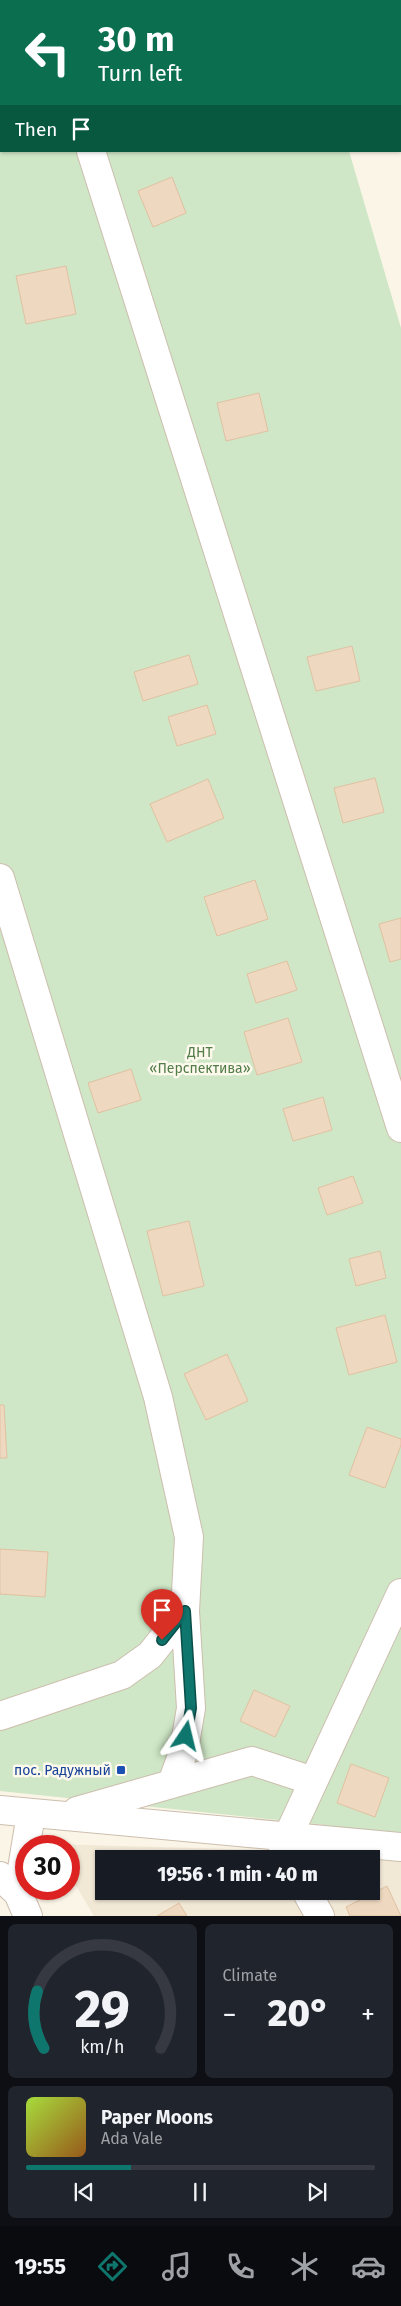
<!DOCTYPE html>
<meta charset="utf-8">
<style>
:root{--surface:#171b24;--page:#20242c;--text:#f1f3f6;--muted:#9ea1a6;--line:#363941;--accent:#0f766e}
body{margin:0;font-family:"Fira Sans",sans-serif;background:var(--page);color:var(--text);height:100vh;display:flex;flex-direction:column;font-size:19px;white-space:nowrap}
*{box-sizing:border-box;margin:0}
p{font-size:16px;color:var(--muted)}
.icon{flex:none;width:28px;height:28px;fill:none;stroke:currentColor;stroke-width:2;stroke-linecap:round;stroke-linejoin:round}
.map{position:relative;height:1916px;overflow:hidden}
.panel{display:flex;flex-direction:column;gap:8px;padding:8px;background:#0d0f14;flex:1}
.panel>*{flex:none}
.top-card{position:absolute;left:0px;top:0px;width:401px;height:152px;box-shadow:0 1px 4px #0004;background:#0b6e4f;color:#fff;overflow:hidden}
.speed{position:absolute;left:15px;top:1835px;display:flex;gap:10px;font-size:25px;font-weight:700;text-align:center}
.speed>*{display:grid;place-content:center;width:65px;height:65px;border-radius:50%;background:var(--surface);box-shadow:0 1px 4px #0004;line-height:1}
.speed .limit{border:8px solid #d22;background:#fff;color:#111}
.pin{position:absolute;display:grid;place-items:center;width:42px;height:42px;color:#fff;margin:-51px -21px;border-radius:50% 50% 50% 0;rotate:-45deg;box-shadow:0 0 5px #0007}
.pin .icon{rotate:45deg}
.me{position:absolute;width:55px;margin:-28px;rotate:10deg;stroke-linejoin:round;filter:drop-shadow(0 0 4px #0008)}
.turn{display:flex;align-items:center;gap:18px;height:105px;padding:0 15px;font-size:22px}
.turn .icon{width:65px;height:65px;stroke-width:2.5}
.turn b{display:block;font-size:35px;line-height:42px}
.then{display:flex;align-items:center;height:48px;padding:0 15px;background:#0003;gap:10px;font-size:19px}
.big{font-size:38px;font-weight:800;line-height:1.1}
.panel .widget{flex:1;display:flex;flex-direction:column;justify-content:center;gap:8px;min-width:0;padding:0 18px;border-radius:8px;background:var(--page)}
.panel .dial{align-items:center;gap:0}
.dial svg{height:130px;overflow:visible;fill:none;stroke:var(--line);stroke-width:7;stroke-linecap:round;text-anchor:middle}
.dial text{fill:var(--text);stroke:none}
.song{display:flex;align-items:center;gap:15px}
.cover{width:60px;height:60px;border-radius:8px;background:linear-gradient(135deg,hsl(80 70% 55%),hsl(30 70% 35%))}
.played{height:5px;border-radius:2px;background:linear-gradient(90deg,var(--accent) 30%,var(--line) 30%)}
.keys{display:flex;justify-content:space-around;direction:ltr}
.heat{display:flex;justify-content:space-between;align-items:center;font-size:28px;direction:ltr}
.panel .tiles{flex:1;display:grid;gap:8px;grid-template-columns:1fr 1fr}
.widget:last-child{grid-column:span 2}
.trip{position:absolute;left:95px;top:1850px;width:285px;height:50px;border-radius:0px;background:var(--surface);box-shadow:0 1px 4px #0004;font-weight:800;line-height:50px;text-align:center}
.dock{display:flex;height:80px;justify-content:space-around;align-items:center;background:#090b0e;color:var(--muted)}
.dock .icon{width:35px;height:35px}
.dock .on{color:var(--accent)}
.dock b{font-size:22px;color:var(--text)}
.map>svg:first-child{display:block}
.residential{fill:#f2e8d6;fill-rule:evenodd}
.green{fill:#cfe7c6}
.building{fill:#eed8c0;stroke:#e0c1a2}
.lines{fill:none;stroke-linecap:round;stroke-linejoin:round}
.minor-casing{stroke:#ccbeae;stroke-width:30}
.minor{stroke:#fff;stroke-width:28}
.route-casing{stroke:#0a4d48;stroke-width:12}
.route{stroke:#0f766e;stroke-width:9}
.transit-dot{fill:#1a4fb4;stroke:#fef9ed;stroke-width:2}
.labels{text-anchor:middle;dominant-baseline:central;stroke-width:5;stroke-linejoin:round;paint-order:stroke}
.park-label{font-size:14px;fill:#527d49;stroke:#fef9ed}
.transit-label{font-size:14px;fill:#164399;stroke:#fef9ed;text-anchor:end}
</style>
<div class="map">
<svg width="401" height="1916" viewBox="0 0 401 1916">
<rect width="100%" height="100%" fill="#fbf5e7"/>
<!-- residential -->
<path class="residential" d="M 51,1844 L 401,1854 L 401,1916 L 94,1916 L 69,1874 L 69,1846 L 52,1846 ZM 104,1859 L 371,1859 L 371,1891 L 104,1891 Z"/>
<!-- green -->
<polygon class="green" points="0,0 401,0 401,82 400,1 1,1 1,151 349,151 401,328 401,1836 325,1825 0,1791"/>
<!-- building -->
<g class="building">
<polygon points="172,177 186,213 153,227 138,191"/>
<polygon points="66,266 76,314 26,324 16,276"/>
<polygon points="259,393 268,431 226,441 217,403"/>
<polygon points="352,646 360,681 316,691 307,657"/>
<polygon points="189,655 198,684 143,701 134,672"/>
<polygon points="207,705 216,734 177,746 168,717"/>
<polygon points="375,778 384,812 343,823 334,788"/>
<polygon points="208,779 224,818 167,842 150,804"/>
<polygon points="255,880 268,919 217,936 204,897"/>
<polygon points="401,918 401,959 390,962 379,924"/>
<polygon points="287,961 297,990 256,1003 247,974"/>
<polygon points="288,1018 302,1062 257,1075 244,1032"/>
<polygon points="131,1069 141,1100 98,1113 88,1083"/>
<polygon points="323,1097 332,1130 293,1141 283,1109"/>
<polygon points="353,1176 363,1203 327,1215 318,1188"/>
<polygon points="189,1221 204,1286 163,1296 147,1231"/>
<polygon points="380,1251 386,1278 356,1286 349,1259"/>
<polygon points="385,1315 397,1362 349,1375 336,1328"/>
<polygon points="227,1354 248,1401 206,1420 184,1374"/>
<polygon points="0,1405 4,1405 7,1458 0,1458"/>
<polygon points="367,1427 401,1439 401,1445 385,1488 349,1475"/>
<polygon points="0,1549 48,1552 45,1597 0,1594"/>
<polygon points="254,1690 290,1706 275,1737 240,1721"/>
<polygon points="351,1764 389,1778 375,1817 337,1803"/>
<polygon points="387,1886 401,1916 350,1916 346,1907"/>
<polygon points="179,1903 187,1916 157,1916"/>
</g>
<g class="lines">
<defs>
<g id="minor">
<polyline points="43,0 43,1"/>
<polyline points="91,151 401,1128"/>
<polyline points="0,878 158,1397 189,1537 185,1611 191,1708 184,1750 172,1783"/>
<polyline points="0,1716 122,1675 150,1655 185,1611"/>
<polyline points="0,1810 401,1847"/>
<polyline points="77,1811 252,1761 313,1781"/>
<polyline points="287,1859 283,1851 288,1836 401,1593"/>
<polyline points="0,1876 18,1893 28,1916"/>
<polyline points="306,1891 320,1916"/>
<polyline points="18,1893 31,1814"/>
</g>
</defs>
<!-- minor casing -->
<use href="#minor" class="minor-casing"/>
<!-- minor -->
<use href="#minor" class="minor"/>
</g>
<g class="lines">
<defs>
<polyline id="route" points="162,1640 185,1611 191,1708 186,1736"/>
</defs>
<!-- route casing -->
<use href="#route" class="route-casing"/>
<!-- route -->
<use href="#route" class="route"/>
</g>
<!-- markers -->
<rect class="transit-dot" x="116" y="1765" width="10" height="10" rx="2.5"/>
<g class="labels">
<!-- park labels -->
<g class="park-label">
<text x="200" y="1052">ДНТ<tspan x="200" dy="16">«Перспектива»</tspan></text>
</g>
<!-- transit labels -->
<g class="transit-label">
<text x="111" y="1770">пос. Радужный</text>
</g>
</g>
</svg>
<div class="speed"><div class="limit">30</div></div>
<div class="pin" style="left:162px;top:1640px;background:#d93025"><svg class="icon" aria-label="arrive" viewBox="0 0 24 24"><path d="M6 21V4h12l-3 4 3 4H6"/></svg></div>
<svg class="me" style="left:186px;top:1736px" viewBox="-20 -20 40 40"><path d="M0-17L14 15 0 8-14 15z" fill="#0f766e" stroke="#fff" stroke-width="4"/></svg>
<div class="trip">19:56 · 1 min · 40 m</div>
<div class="top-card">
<div class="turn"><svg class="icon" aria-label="left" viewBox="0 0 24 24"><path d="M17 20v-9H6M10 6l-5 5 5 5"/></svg><div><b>30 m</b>Turn left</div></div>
<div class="then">Then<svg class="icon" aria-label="arrive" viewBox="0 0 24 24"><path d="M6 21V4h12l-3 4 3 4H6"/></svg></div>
</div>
</div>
<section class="panel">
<div class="tiles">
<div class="widget dial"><svg viewBox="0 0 100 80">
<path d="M14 69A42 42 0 1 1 86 69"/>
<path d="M14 69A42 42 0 0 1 10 34" stroke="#0f766e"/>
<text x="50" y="56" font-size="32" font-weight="700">29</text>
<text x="50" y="72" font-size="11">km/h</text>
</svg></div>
<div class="widget"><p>Climate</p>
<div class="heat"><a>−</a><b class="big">20°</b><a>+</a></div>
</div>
<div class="widget">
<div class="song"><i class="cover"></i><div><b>Paper Moons</b><p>Ada Vale</p></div></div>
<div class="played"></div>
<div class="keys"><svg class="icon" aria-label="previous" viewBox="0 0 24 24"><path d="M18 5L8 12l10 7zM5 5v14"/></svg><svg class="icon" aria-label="pause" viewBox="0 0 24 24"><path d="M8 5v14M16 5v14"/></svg><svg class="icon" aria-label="next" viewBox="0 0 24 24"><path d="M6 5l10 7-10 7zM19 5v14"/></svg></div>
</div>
</div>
</section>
<nav class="dock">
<b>19:55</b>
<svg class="icon on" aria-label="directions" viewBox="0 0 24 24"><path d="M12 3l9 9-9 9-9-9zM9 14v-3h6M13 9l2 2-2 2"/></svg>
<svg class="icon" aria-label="music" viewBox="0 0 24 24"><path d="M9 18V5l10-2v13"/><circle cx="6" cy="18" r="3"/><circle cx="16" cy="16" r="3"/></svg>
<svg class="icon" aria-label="phone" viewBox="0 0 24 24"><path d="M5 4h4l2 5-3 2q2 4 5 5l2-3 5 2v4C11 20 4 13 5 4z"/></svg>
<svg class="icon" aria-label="climate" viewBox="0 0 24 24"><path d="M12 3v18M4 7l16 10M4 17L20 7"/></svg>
<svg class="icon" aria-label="car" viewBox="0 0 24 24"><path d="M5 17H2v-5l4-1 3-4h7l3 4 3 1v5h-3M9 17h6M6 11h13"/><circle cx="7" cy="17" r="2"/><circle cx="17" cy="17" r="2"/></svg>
</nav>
